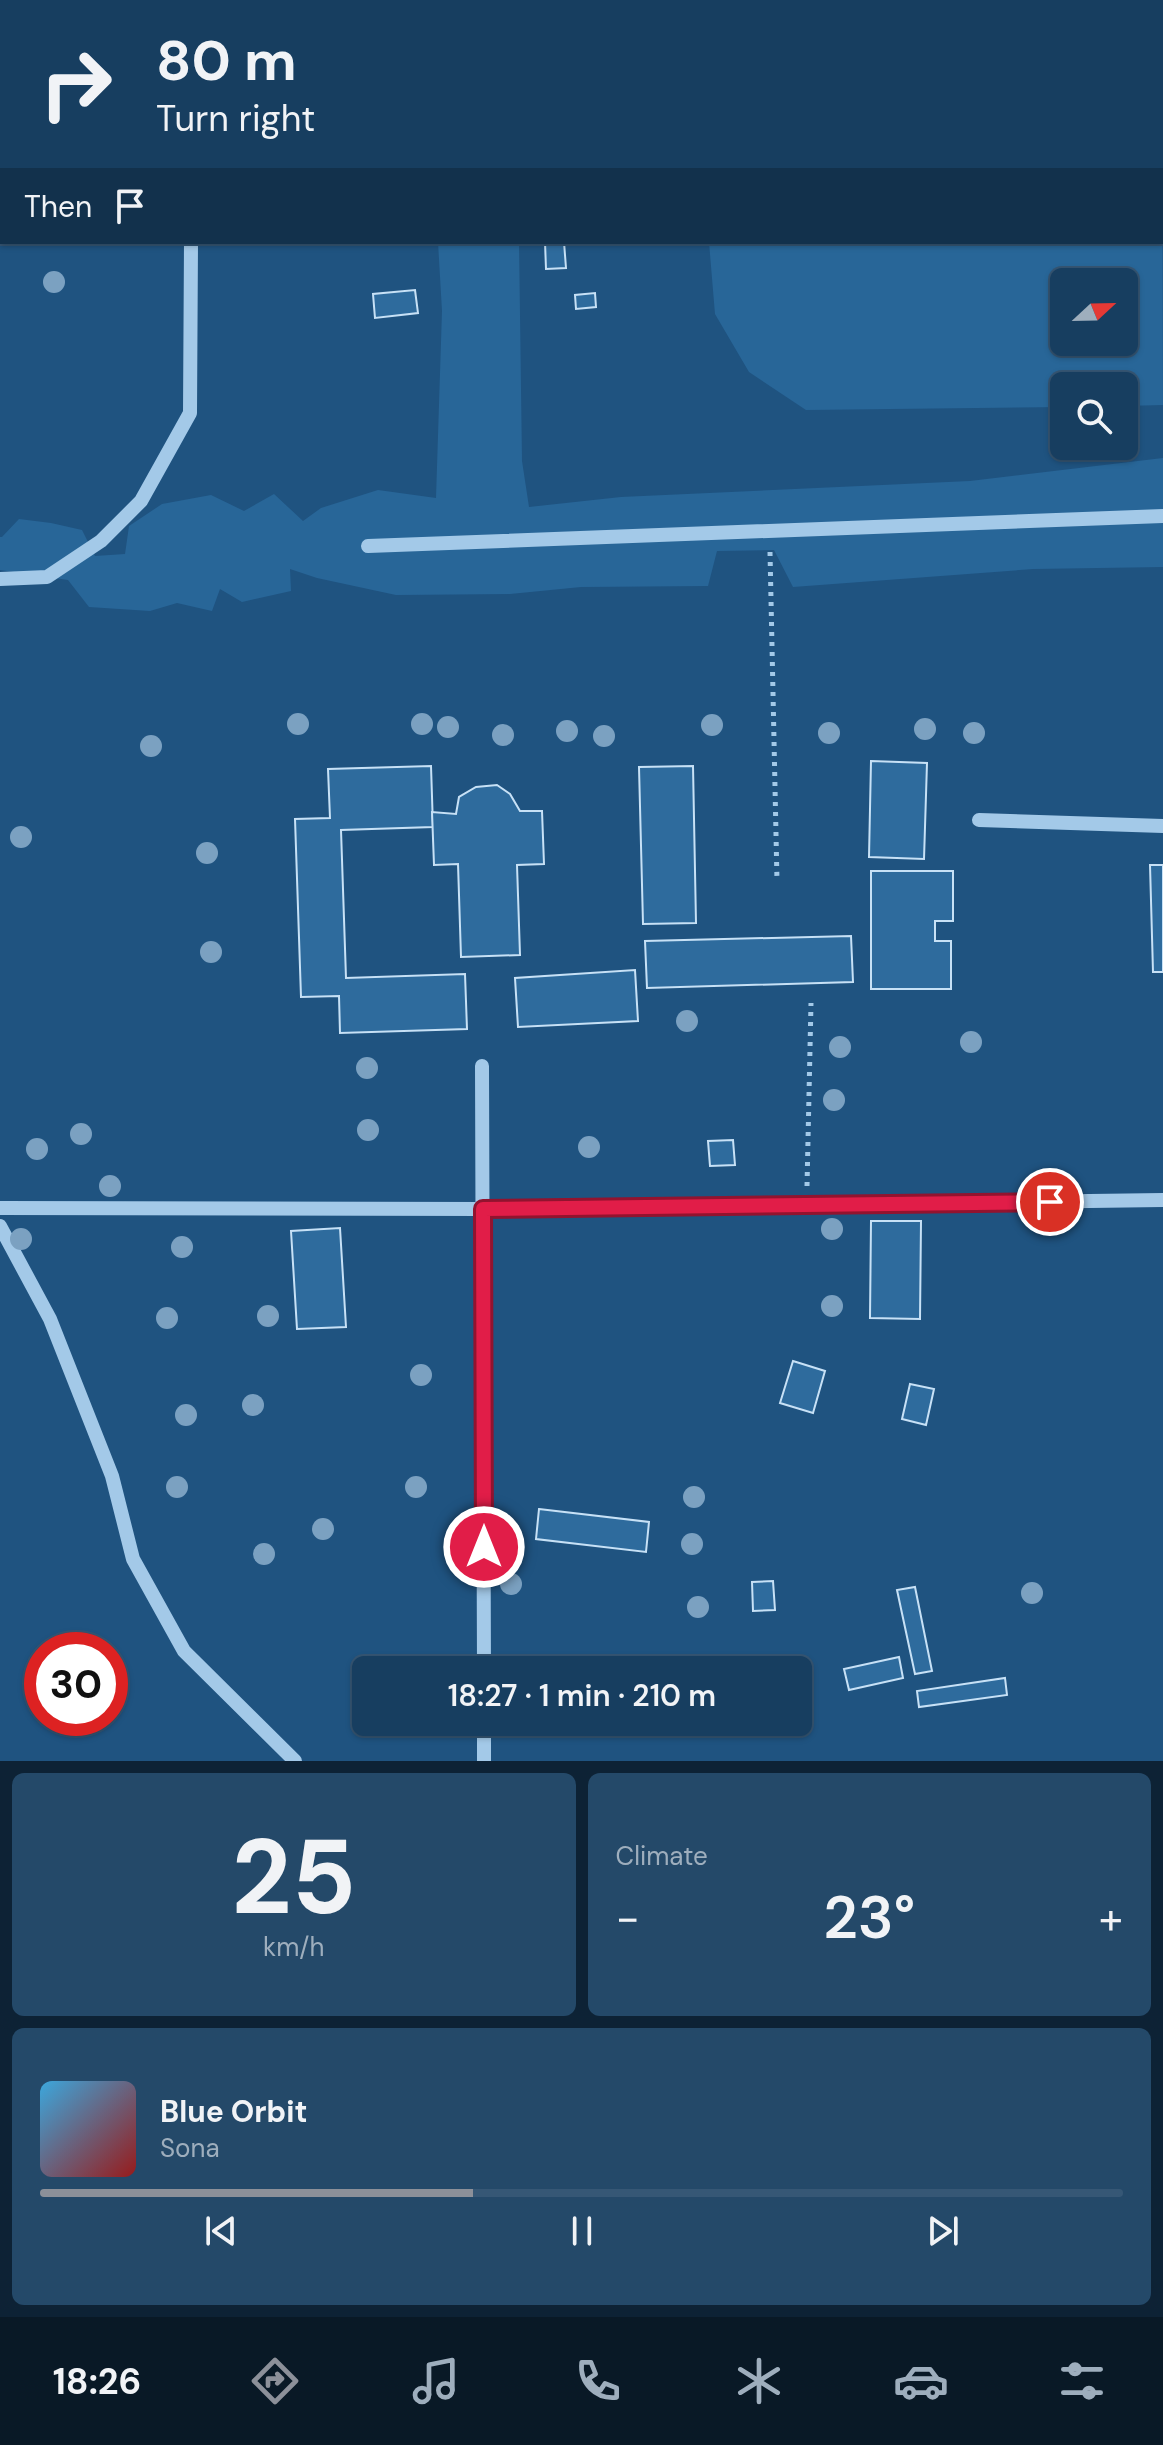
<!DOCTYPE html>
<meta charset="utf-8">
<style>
:root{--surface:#173e60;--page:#244969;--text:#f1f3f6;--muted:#9eaebd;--line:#365775;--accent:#8c9099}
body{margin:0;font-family:"DM Sans",sans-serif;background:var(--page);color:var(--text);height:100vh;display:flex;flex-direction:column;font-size:30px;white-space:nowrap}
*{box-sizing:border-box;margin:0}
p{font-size:26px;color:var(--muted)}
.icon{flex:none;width:44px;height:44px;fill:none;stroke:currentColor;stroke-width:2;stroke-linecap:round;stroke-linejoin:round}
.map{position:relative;height:1761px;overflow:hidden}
.panel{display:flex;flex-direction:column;gap:12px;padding:12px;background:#0d2235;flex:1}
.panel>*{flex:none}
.banner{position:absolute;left:0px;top:0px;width:1164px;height:244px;box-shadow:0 2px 6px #0004,0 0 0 2px var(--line);background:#173e60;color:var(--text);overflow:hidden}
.needle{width:52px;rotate:68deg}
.fabs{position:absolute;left:1050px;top:268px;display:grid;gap:16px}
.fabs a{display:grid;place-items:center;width:88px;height:88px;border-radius:12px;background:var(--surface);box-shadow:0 2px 6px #0004,0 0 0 2px var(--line);font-size:40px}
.speed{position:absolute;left:24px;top:1632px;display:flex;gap:16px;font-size:40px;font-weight:700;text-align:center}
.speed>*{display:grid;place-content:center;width:104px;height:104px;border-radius:50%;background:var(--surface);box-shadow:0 2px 6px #0004,0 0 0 2px var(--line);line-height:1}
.speed .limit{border:12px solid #d22;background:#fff;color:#111}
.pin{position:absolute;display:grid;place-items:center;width:68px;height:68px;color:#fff;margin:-34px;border:4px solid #fff;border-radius:50%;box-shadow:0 2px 8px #0007}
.me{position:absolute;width:88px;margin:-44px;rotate:0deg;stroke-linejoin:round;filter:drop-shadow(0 0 6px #0008)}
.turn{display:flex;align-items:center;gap:28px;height:168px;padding:0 24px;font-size:36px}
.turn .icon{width:104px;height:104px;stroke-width:2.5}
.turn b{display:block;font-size:56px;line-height:68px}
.then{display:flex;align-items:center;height:76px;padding:0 24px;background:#0003;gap:16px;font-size:30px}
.big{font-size:60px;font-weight:600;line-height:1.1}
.panel .widget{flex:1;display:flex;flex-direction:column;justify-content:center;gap:12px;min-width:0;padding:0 28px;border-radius:12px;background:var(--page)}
.panel .dial{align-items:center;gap:0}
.dial b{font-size:104px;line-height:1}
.song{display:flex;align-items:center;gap:24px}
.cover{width:96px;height:96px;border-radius:12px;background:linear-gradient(135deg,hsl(200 70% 55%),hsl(0 70% 35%))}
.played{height:8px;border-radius:4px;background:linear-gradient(90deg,var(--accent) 40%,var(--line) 40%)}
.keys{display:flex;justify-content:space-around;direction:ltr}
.heat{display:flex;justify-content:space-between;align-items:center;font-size:44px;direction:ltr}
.panel .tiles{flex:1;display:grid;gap:12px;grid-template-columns:1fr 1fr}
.widget:last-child{grid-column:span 2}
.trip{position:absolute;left:352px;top:1656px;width:460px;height:80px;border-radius:12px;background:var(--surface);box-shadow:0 2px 6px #0004,0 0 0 2px var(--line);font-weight:600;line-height:80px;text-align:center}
.dock{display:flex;height:128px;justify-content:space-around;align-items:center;background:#091926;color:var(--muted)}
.dock .icon{width:56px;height:56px}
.dock .on{color:var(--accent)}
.dock b{font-size:36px;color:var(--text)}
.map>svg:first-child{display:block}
.green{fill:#286698;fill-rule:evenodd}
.building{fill:#2e6b9d;stroke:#c7e1f6;stroke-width:2}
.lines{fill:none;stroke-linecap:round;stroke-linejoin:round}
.path{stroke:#a3c9e8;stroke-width:5;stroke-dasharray:4 6;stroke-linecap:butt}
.minor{stroke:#a3c9e8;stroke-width:14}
.tree{fill:#7ba1c1}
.route-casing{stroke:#92132f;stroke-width:20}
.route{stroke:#e11d48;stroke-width:14}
</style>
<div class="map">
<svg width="1163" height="1761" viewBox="0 0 1163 1761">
<rect width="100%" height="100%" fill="#1f5380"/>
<!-- green -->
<g class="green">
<path d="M 1162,65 L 1163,405 L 1124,406 L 1124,386 L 1064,386 L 1064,407 L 806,410 L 749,372 L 715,314 L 709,242 L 1162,242 ZM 1064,282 L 1124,282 L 1124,342 L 1064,342 Z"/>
<polygon points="438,242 519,242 522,461 529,507 621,497 970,481 1163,458 1163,567 1033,569 793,587 774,550 717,551 708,586 581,587 510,594 396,595 317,578 290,569 291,591 242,602 220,589 212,611 177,603 150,611 89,607 68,580 0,570 0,537 2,537 19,519 51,523 82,530 95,556 125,554 129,526 162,504 211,495 244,511 274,494 303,521 321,508 378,490 436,498 442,311"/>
</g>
<!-- building -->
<g class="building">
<polygon points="545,242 564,242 566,268 546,269"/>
<polygon points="415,290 418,313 375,318 373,294"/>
<polygon points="595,293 596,307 576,309 575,295"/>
<polygon points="871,761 927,763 924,859 869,857"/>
<polygon points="431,766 433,827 341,830 346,978 465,974 467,1029 340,1033 339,996 301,997 295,819 330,818 328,769"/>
<polygon points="693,766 696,923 643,924 639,767"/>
<polygon points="497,785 510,794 520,811 542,811 544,864 517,865 520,955 461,957 458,864 434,865 432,812 456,814 459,797 476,787"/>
<polygon points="1150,865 1163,865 1163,972 1153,972"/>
<polygon points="871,871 953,871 953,921 935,921 935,941 951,941 951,989 871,989"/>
<polygon points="851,936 853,982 647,988 645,941"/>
<polygon points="635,970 638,1021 518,1027 515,978"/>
<polygon points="733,1140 735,1165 710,1166 708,1141"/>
<polygon points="871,1221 921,1221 920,1319 870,1318"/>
<polygon points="340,1228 346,1327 297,1329 291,1231"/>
<polygon points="793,1361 825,1371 813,1413 780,1403"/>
<polygon points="910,1384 934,1389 926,1425 902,1419"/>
<polygon points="539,1509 649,1522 646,1552 536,1539"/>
<polygon points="773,1581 775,1610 753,1611 752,1582"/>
<polygon points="915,1587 932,1671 915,1674 897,1590"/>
<polygon points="899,1657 903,1678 849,1690 844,1669"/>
<polygon points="1005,1678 1007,1695 919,1707 917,1691"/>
</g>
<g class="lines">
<!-- path -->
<g class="path">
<polyline points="806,0 807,2"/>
<polyline points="770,552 777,881"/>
<polyline points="807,1186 811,1003"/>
</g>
<!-- minor -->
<g class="minor">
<polyline points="192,2 192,0"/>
<polyline points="368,546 1163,516"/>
<polyline points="0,579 47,577 101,541 141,501 190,413 191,242"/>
<polyline points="979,820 1163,826"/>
<polyline points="482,1066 484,1670"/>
<polyline points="0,1208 483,1209 1163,1200"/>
<polyline points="0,1226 50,1319 112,1476 133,1559 184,1651 295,1761"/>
<polyline points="484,1722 484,1761"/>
</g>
</g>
<!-- trees -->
<g class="tree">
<circle cx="54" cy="282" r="11"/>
<circle cx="298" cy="724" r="11"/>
<circle cx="422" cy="724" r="11"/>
<circle cx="712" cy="725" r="11"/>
<circle cx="448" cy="727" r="11"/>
<circle cx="925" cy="729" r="11"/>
<circle cx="567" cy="731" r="11"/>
<circle cx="829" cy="733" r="11"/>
<circle cx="974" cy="733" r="11"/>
<circle cx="503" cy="735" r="11"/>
<circle cx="604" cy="736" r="11"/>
<circle cx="151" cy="746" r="11"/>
<circle cx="21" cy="837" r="11"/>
<circle cx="207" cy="853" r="11"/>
<circle cx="211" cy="952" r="11"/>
<circle cx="687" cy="1021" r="11"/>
<circle cx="971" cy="1042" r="11"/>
<circle cx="840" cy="1047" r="11"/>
<circle cx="367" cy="1068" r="11"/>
<circle cx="834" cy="1100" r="11"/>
<circle cx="368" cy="1130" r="11"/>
<circle cx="81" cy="1134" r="11"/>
<circle cx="589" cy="1147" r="11"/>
<circle cx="37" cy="1149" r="11"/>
<circle cx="110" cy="1186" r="11"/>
<circle cx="832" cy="1229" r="11"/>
<circle cx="21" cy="1239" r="11"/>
<circle cx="182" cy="1247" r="11"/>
<circle cx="832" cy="1306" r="11"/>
<circle cx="268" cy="1316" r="11"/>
<circle cx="167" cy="1318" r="11"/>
<circle cx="421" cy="1375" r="11"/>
<circle cx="253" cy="1405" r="11"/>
<circle cx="186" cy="1415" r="11"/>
<circle cx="177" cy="1487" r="11"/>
<circle cx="416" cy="1487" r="11"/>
<circle cx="694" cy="1497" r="11"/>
<circle cx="323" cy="1529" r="11"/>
<circle cx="692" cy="1544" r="11"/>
<circle cx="264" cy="1554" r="11"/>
<circle cx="511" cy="1584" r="11"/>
<circle cx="1032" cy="1593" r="11"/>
<circle cx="698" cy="1607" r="11"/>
</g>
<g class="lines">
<defs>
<polyline id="route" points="484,1547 483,1209 1050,1202"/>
</defs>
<!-- route casing -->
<use href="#route" class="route-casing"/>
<!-- route -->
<use href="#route" class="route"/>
</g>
</svg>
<div class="fabs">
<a><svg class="needle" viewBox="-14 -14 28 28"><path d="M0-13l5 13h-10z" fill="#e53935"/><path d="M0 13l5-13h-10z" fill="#9eaebd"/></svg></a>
<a><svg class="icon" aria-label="search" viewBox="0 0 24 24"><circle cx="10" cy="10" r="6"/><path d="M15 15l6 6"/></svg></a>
</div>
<div class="speed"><div class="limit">30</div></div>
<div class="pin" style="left:1050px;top:1202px;background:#d93025"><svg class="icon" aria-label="arrive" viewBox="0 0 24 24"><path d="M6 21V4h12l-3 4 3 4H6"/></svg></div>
<svg class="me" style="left:484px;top:1547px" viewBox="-20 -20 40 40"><circle r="17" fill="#e11d48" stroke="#fff" stroke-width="3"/><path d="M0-11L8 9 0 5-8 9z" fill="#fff"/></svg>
<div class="trip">18:27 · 1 min · 210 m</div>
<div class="banner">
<div class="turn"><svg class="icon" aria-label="right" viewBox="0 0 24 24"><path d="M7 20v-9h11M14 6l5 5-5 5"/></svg><div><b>80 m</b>Turn right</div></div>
<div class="then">Then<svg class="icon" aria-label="arrive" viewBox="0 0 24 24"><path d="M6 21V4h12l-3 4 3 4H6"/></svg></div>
</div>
</div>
<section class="panel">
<div class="tiles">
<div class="widget dial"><b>25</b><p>km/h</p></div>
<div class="widget"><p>Climate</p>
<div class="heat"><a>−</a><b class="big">23°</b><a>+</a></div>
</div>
<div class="widget">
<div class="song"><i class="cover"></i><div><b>Blue Orbit</b><p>Sona</p></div></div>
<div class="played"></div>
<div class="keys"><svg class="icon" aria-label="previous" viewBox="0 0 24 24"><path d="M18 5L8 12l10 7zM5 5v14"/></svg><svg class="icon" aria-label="pause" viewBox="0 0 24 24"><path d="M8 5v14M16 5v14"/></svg><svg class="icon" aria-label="next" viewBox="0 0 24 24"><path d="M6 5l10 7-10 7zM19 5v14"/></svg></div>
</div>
</div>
</section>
<nav class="dock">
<b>18:26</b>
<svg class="icon on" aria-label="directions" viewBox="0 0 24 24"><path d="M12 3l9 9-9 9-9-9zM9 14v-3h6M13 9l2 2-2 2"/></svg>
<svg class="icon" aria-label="music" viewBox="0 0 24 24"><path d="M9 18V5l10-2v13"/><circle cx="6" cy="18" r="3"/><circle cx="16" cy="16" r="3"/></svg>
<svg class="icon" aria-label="phone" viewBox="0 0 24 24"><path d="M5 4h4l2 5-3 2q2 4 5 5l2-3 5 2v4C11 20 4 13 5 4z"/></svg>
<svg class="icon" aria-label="climate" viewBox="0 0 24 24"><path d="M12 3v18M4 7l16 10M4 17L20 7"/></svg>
<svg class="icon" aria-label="car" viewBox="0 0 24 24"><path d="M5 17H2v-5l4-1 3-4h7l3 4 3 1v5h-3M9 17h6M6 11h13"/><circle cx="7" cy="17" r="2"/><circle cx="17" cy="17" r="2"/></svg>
<svg class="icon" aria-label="filters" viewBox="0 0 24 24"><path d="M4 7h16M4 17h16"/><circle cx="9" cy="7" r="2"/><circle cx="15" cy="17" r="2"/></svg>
</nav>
